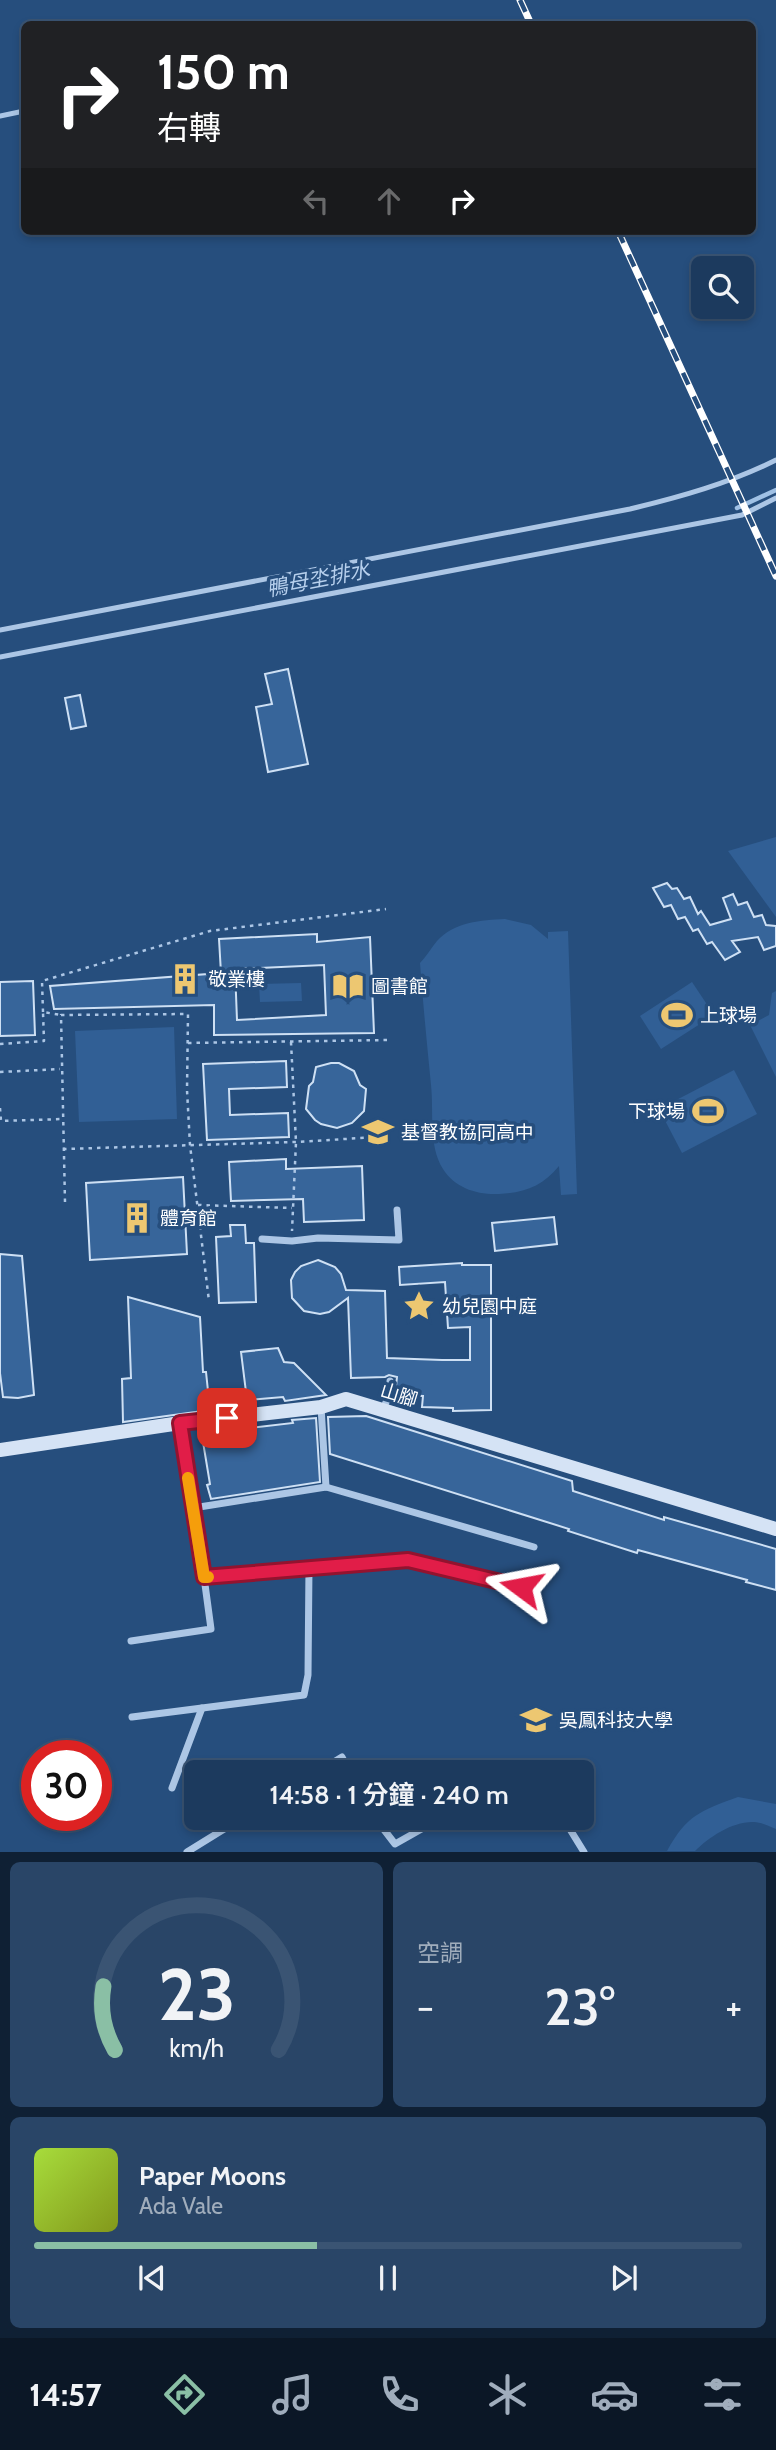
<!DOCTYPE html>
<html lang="zh-TW">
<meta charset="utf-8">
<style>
:root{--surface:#1c3a5e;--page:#294567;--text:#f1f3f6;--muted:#a0adbc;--line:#3a5473;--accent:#8abfa5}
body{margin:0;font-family:Cabin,"Noto Sans TC",sans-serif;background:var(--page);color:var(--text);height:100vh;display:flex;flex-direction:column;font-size:26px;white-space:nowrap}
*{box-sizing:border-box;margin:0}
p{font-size:23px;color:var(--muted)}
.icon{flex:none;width:38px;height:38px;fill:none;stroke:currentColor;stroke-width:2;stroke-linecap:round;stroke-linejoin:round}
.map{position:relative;height:1852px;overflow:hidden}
.drawer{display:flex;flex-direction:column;gap:10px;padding:10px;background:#0f2034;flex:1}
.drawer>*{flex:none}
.top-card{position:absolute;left:21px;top:21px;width:735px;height:214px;border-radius:10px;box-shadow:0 4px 10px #0003,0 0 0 2px var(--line);background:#202124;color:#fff;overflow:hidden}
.controls{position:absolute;left:691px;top:256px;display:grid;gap:14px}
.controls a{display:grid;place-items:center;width:63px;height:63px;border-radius:10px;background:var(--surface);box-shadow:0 4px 10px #0003,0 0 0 2px var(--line);font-size:35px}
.speed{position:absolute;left:21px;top:1740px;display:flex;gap:14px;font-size:35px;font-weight:700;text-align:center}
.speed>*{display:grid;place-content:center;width:91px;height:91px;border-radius:50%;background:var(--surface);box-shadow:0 4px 10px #0003,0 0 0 2px var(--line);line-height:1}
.speed .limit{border:10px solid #d22;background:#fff;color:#111}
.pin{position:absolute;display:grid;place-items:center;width:60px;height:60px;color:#fff;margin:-30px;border-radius:14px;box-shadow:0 4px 10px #0006}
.me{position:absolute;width:77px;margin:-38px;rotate:283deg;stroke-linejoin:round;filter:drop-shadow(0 0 5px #0008)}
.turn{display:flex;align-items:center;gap:24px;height:147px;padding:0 21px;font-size:32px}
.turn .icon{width:91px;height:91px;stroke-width:2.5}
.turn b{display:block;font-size:49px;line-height:60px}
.lanes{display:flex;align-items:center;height:66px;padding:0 21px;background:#0003;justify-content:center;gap:35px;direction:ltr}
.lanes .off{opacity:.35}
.big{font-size:52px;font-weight:600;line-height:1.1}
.drawer .tile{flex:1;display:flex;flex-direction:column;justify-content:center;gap:10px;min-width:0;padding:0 24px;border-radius:10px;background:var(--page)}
.drawer .dial{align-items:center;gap:0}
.dial svg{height:182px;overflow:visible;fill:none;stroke:var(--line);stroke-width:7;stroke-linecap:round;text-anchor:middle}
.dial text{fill:var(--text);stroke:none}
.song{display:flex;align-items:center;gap:21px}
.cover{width:84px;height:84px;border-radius:10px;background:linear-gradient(135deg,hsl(80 70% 55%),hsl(70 70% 35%))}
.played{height:7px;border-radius:4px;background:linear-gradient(90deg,var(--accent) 40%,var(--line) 40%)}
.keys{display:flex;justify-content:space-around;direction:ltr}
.heat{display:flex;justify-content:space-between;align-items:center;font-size:38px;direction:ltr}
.drawer .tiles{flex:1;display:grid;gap:10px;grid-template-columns:1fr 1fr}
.tile:last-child{grid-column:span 2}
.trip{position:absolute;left:184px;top:1760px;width:410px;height:70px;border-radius:10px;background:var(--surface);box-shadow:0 4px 10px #0003,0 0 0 2px var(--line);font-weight:600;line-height:70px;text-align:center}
.tab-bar{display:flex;height:112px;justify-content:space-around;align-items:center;background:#0b1726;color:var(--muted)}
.tab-bar .icon{width:49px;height:49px}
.tab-bar .active{color:var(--accent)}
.tab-bar b{font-size:32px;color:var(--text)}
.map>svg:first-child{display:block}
.green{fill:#315f95}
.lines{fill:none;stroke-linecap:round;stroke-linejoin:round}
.stream{stroke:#a0c1e5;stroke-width:4.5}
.building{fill:#37659a;stroke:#cee0f4;stroke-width:2;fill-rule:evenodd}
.path{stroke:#acc6e5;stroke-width:2.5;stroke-dasharray:3.5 5;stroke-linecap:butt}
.lane{stroke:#acc6e5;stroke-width:5}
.street{stroke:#acc6e5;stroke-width:7}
.secondary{stroke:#d5e3f5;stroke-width:14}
.rail-casing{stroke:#fff;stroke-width:7}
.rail{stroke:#264e7d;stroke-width:4.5;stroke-dasharray:13;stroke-linecap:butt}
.route-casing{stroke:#92132f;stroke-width:18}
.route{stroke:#e11d48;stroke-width:12}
.slow{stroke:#f59e0b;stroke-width:12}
.labels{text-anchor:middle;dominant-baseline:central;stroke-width:7;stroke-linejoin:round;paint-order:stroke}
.poi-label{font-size:19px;fill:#fff;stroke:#264e7d;text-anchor:start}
.street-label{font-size:19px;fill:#fff;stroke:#264e7d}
.water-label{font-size:21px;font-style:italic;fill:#b7d0ed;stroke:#264e7d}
</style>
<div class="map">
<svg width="776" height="1852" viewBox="0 0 776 1852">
<rect width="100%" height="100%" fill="#264e7d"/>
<!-- green -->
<g class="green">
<polygon points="776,837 776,917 728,851"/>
<path d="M 505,919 L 531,925 L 548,939 L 548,932 L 568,931 L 577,1194 L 561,1195 L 559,1166 C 543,1186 524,1193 499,1194 C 477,1195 455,1188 443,1169 C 428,1145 434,1112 431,1085 C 427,1044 423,1004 420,963 C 427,956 431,948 437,941 C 454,922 481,920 505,919 Z"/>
<polygon points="692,982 714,1015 661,1049 640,1016"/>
<polygon points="301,983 302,1001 260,1002 259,984"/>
<polygon points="776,991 776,1077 750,1025 769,1015 772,993"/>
<polygon points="174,1027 177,1119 79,1122 75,1031"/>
<polygon points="734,1070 757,1114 682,1153 659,1109"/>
<path d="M 738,1797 L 776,1804 L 776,1829 C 770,1827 761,1822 754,1822 C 733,1821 709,1837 695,1851 L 667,1851 C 687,1815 700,1811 738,1797 Z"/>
</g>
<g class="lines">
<!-- stream -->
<polyline class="stream" points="737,508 776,490"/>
</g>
<!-- building -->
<g class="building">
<polygon points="288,669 308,764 268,772 256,707 272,704 265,674"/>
<polygon points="80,695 86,726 71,729 65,698"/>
<polygon points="667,883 672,889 677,888 684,899 690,897 698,914 701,911 710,925 731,919 723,898 733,894 738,905 747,902 754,917 762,915 766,925 776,926 776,946 764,950 758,937 732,941 740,952 725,960 712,942 707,944 698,929 693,931 685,917 678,919 671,905 664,907 653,888"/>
<path d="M 317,934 L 317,942 L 370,937 L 374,1033 L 214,1035 L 214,1005 L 54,1009 L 50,986 L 221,973 L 219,939 ZM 324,965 L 326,1015 L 237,1020 L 235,969 Z"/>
<polygon points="33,981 35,1035 0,1036 0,982"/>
<polygon points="286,1061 287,1087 229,1089 230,1115 288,1113 289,1137 207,1140 203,1064"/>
<polygon points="331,1063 339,1063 354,1071 360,1085 366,1089 364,1111 352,1123 337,1128 321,1124 315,1120 306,1109 309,1086 313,1082 316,1067"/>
<polygon points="286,1159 286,1169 362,1166 364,1220 304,1222 303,1199 231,1201 229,1162"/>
<polygon points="183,1177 187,1254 90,1260 86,1183"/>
<polygon points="554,1217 557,1244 495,1251 492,1223"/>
<polygon points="230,1225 245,1225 246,1243 254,1243 256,1302 219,1303 216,1237 231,1236"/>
<polygon points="0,1254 22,1256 34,1395 18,1398 3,1397 0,1373"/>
<polygon points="318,1260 335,1267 341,1274 346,1290 385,1291 387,1358 442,1360 470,1360 470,1327 448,1328 445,1282 400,1285 399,1267 462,1263 462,1265 491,1265 491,1410 453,1411 453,1408 422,1407 423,1396 395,1395 397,1377 389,1375 385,1377 351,1378 348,1298 329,1312 320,1314 304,1311 292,1298 291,1280 295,1272 301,1266"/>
<polygon points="128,1297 200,1317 203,1372 206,1372 210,1410 123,1422 122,1379 131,1378"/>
<polygon points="278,1348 284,1362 294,1363 326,1395 285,1401 283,1397 247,1400 241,1352"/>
<polygon points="366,1416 572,1481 573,1491 664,1520 664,1517 776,1549 776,1590 746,1582 747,1580 638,1550 637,1553 568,1531 569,1529 330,1454 328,1417"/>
<polygon points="316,1418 320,1482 211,1499 207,1485 210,1484 201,1430 212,1429 213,1432 293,1423 292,1420"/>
</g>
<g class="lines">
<!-- path -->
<g class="path">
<polyline points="43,1012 42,981 210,931 386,909"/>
<polyline points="291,1042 296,1142 292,1231"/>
<polyline points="188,1043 388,1040"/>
<polyline points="0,1044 44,1041 43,1012 61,1015"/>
<polyline points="0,1072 60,1069"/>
<polyline points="0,1108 1,1121 63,1119"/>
<polyline points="63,1149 296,1142 394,1136"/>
<polyline points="65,1202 61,1015 188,1014 187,1090 190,1145 209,1301"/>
<polyline points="198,1205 292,1208"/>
</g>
<!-- lane -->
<g class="lane">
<polyline points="0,116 24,111"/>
<path d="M 0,630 L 630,509 C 680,497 730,483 776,460"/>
<polyline points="0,657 742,515 776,498"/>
</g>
<!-- street -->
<g class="street">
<polyline points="262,1239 292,1241 318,1238 399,1240 397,1210"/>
<polyline points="321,1407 326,1487"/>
<polyline points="383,1410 390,1392 390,1381"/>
<polyline points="180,1423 204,1577 408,1560 521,1587"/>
<polyline points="193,1508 326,1487 534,1547"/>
<polyline points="131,1641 211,1629 204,1577"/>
<polyline points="132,1717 304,1695 308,1675 309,1567"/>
<polyline points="316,1773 342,1757 350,1773"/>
<polyline points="522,1773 531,1768 535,1773"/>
<polyline points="172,1788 202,1708"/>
<polyline points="375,1818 395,1844 441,1818"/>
<polyline points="563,1818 584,1852"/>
<polyline points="187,1852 242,1818"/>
</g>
<!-- secondary -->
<polyline class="secondary" points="0,1450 180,1423 321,1407 346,1399 776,1529"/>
<defs>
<g id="rail">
<polyline points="520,0 531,24"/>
<polyline points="618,231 776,576"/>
</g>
</defs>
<!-- rail casing -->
<use href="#rail" class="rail-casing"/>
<!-- rail -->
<use href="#rail" class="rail"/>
</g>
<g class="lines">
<defs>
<polyline id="route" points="227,1418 180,1423 204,1577 408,1560 521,1587"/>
</defs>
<!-- route casing -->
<use href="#route" class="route-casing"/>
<!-- route -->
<use href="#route" class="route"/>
<!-- slow -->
<polyline class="slow" points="188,1478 204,1577 208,1577"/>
</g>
<!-- icons -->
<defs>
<symbol id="building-bare" viewBox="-9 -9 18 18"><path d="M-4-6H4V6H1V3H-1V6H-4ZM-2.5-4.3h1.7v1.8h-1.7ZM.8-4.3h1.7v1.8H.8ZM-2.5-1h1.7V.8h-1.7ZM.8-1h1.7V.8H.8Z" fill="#edc771" stroke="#264e7d" stroke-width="2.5" paint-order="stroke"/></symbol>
<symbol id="library-bare" viewBox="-9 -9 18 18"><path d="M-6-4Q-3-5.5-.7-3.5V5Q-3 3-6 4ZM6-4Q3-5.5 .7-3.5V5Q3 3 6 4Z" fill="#edc771" stroke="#264e7d" stroke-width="2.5" paint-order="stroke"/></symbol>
<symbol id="stadium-bare" viewBox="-9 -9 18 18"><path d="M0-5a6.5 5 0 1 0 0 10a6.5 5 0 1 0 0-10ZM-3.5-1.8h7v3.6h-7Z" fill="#edc771" stroke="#264e7d" stroke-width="2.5" paint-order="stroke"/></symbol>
<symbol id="school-bare" viewBox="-9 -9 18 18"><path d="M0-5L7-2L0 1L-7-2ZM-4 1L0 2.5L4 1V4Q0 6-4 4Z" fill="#edc771" stroke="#264e7d" stroke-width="2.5" paint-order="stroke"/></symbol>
<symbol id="sight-bare" viewBox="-9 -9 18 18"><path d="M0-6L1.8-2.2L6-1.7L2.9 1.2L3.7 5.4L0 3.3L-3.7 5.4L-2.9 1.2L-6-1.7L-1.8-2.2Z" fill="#edc771" stroke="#264e7d" stroke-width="2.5" paint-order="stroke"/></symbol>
<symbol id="university-bare" viewBox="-9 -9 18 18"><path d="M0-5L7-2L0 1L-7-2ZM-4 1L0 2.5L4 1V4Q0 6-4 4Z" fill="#edc771" stroke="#264e7d" stroke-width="2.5" paint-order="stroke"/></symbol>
</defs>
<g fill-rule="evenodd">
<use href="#building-bare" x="163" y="957" width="44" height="44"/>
<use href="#library-bare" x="326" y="964" width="44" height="44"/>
<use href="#stadium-bare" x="655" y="993" width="44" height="44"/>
<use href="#stadium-bare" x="686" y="1089" width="44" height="44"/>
<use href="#school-bare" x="356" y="1110" width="44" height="44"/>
<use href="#building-bare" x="115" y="1196" width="44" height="44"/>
<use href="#sight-bare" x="397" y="1284" width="44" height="44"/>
<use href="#university-bare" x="514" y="1698" width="44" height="44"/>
</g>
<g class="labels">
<!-- poi labels -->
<g class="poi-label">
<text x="208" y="979">敬業樓</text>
<text x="371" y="986">圖書館</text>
<text x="700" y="1015">上球場</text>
<text x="685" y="1111" text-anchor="end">下球場</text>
<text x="401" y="1132">基督教協同高中</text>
<text x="160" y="1218">體育館</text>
<text x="442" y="1306">幼兒園中庭</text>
<text x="559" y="1720">吳鳳科技大學</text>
</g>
<!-- street labels -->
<g class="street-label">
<text transform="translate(399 1395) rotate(17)">山腳</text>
</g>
<!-- water labels -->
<g class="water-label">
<text transform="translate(318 579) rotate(-11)">鴨母坔排水</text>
</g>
</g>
</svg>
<div class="controls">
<a><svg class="icon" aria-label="search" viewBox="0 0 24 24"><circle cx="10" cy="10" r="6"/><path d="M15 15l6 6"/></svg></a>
</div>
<div class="speed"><div class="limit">30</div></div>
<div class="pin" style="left:227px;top:1418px;background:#d93025"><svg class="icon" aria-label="arrive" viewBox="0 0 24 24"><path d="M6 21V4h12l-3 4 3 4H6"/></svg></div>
<svg class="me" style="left:521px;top:1587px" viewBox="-20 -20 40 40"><path d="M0-17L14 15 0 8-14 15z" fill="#e11d48" stroke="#fff" stroke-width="4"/></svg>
<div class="trip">14:58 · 1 分鐘 · 240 m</div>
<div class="top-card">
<div class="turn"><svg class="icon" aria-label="right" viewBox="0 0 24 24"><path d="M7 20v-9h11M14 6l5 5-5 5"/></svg><div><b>150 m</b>右轉</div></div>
<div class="lanes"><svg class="icon off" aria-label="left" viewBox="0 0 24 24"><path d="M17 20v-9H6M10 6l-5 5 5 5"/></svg><svg class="icon off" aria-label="ahead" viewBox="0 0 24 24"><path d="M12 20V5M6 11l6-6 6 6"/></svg><svg class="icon" aria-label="right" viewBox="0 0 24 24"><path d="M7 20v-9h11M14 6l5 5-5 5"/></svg></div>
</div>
</div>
<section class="drawer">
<div class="tiles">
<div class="tile dial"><svg viewBox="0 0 100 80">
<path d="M14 69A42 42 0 1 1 86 69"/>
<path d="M14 69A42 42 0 0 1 9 41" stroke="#8abfa5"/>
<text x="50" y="56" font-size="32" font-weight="700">23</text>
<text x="50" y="72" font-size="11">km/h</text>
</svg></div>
<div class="tile"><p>空調</p>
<div class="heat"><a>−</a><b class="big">23°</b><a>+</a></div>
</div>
<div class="tile">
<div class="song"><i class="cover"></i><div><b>Paper Moons</b><p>Ada Vale</p></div></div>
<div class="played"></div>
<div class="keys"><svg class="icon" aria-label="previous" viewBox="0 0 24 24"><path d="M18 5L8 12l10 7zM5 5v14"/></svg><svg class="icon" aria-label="pause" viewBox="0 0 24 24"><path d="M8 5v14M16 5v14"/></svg><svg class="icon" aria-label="next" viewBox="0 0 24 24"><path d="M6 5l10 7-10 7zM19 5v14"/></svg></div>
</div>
</div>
</section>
<nav class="tab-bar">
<b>14:57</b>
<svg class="icon active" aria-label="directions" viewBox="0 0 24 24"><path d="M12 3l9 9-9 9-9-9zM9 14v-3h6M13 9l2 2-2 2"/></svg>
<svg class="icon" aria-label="music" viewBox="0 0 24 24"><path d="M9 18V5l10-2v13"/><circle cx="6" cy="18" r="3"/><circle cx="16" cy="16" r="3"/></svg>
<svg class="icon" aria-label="phone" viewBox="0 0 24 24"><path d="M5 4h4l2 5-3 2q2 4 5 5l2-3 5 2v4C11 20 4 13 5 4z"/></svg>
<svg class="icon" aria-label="climate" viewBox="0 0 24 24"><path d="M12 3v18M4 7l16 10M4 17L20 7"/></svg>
<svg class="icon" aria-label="car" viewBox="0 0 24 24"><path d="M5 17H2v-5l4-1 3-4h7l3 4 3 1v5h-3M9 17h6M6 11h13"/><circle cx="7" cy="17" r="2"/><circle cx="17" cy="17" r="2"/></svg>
<svg class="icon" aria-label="filters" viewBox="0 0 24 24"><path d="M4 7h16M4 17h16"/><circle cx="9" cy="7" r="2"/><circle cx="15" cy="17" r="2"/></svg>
</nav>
